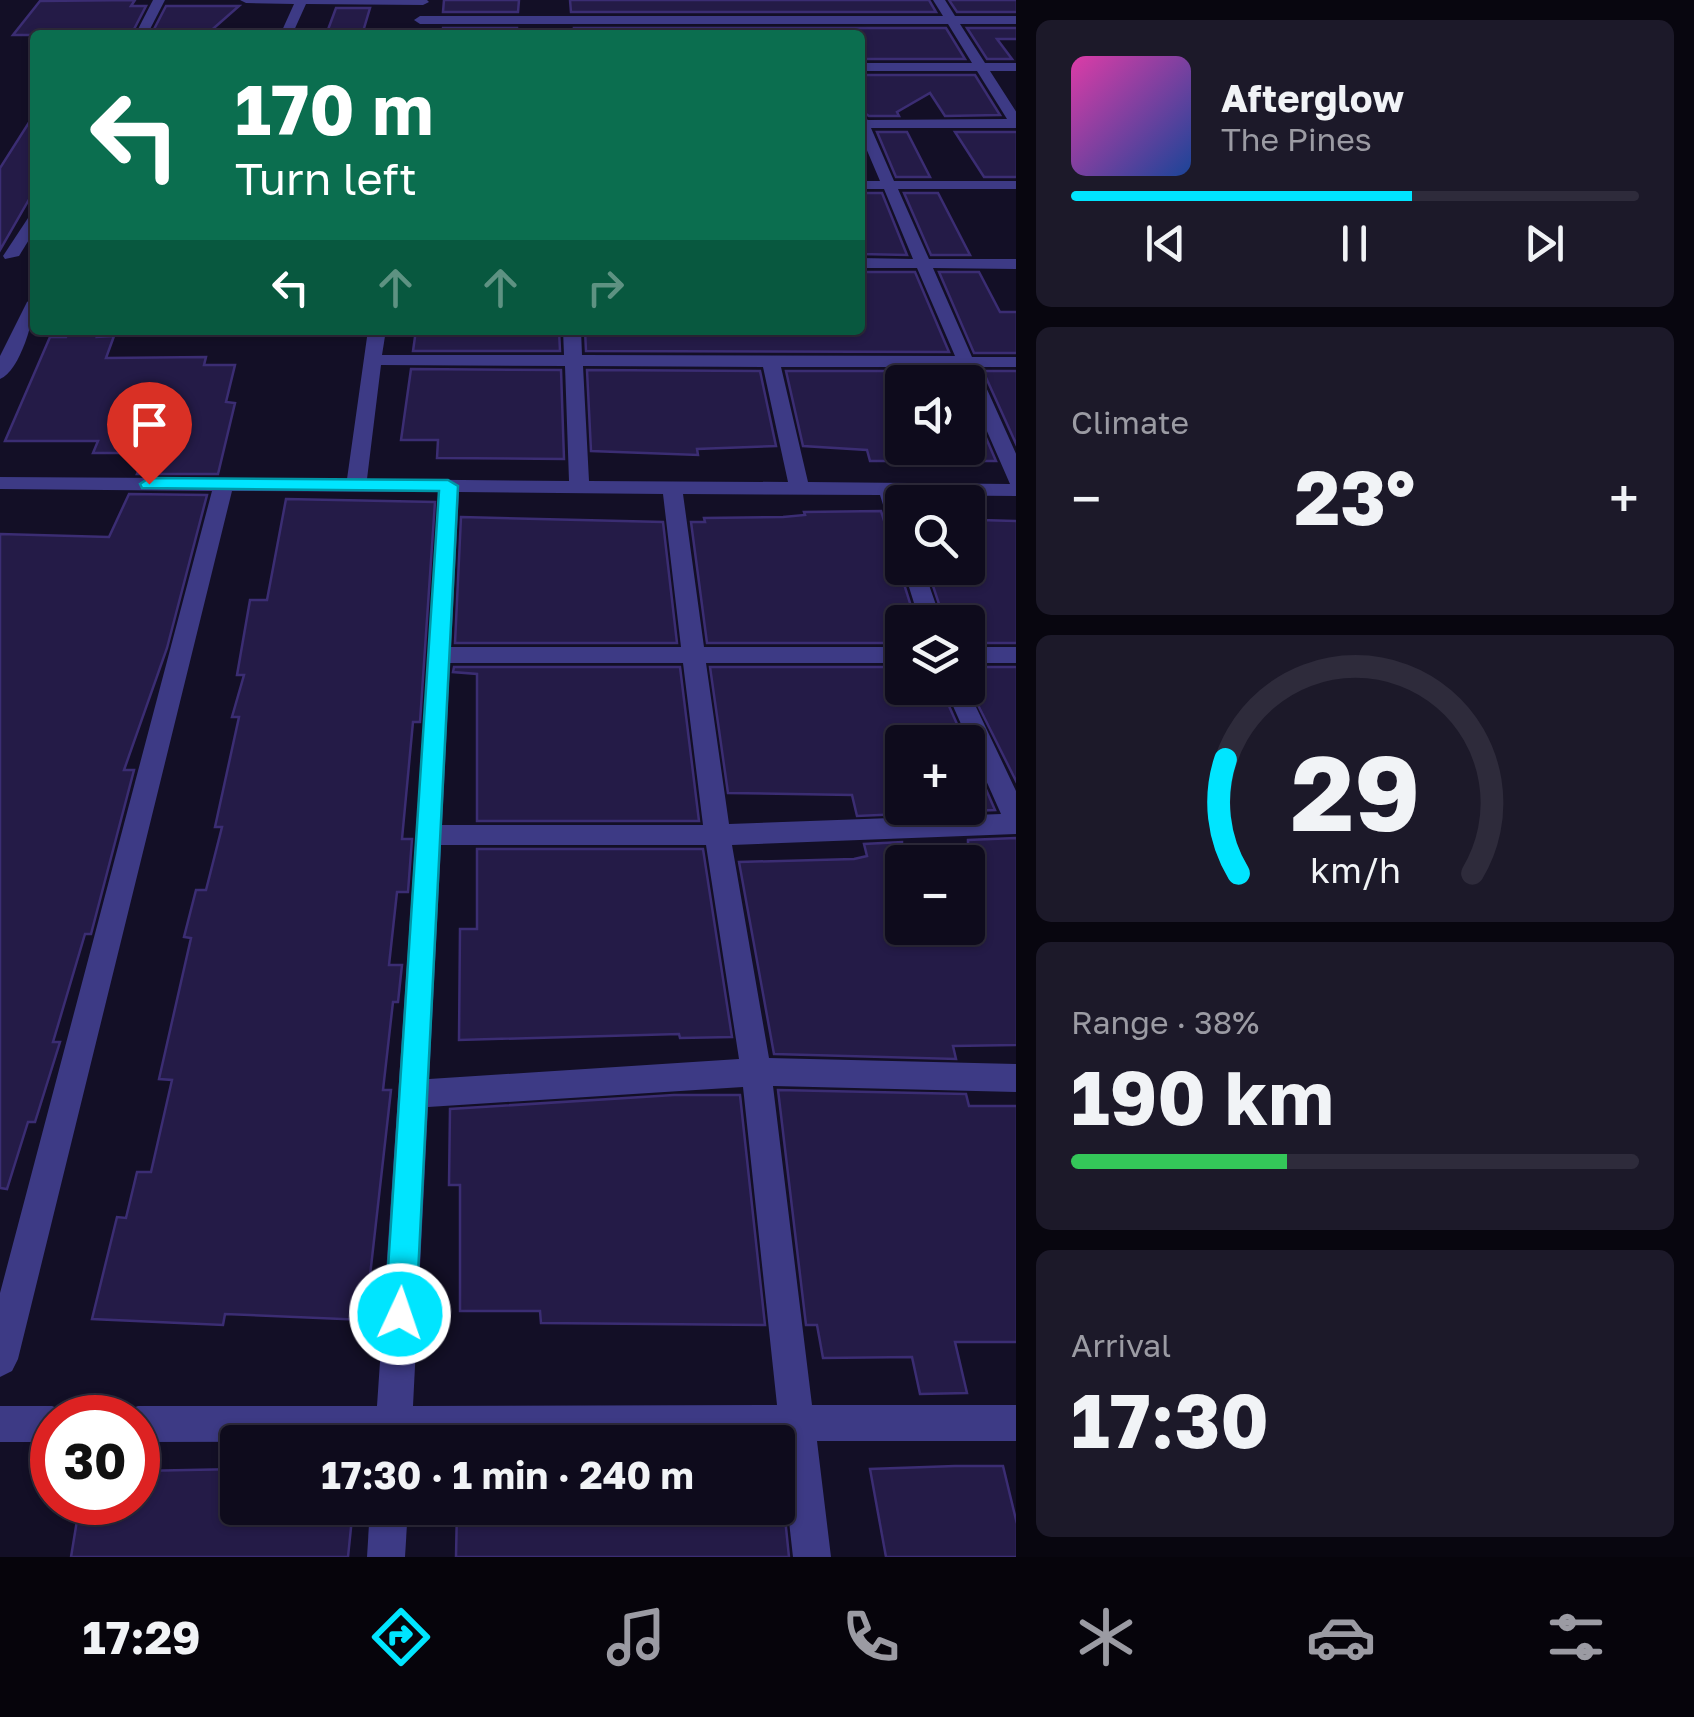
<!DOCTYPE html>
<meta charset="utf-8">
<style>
:root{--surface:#0e0b1c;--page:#1c1929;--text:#f1f3f6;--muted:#9b9ba3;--line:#2e2b3b;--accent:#00e5ff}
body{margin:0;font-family:"Golos Text",sans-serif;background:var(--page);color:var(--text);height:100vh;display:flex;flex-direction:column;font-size:38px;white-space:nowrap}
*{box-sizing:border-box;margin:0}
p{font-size:32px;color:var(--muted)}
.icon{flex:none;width:55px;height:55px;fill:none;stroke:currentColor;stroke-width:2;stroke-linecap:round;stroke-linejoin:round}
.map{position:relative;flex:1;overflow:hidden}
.drawer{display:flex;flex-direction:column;gap:20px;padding:20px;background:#08060f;width:678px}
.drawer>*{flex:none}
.banner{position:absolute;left:30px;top:30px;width:835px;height:305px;border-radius:10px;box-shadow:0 2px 8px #0004,0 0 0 2px var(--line);background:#0b6e4f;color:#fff;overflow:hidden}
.controls{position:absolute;left:885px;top:365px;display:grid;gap:20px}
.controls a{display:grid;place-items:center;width:100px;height:100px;border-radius:10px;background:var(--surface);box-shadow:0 2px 8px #0004,0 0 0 2px var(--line);font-size:50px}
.speed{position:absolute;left:30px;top:1395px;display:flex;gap:20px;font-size:50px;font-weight:700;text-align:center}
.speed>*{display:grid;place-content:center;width:130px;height:130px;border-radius:50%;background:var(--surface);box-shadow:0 2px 8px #0004,0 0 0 2px var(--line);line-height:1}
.speed .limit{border:15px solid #d22;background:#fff;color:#111}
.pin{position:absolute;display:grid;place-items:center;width:85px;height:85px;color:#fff;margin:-102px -42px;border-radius:50% 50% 50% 0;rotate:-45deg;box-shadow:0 0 10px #0007}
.pin .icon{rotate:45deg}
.me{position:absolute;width:110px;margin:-55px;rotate:3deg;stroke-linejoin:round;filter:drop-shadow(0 0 8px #0008)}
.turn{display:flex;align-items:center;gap:35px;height:210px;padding:0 40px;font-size:45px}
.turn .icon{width:130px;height:130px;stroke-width:2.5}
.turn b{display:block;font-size:70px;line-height:85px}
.lanes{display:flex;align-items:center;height:95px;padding:0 40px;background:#0003;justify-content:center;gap:50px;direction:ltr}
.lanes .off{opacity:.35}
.big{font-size:75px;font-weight:700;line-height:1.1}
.drawer .tile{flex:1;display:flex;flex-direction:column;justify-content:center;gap:15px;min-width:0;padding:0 35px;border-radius:15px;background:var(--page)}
.drawer .dial{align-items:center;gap:0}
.dial svg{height:260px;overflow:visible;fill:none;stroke:var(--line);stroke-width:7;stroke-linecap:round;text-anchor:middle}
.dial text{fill:var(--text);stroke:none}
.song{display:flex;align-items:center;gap:30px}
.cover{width:120px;height:120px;border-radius:15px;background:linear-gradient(135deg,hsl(320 70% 55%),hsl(220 70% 35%))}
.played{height:10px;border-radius:5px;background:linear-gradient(90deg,var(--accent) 60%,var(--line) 60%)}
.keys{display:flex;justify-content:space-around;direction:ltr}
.heat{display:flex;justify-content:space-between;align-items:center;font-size:55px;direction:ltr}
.charge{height:15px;border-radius:8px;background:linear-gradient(90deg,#34c759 38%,var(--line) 0)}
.trip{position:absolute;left:220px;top:1425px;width:575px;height:100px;border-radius:10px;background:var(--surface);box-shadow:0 2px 8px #0004,0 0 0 2px var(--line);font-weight:700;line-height:100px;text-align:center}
.menu{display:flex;height:160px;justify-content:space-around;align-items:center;background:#06040b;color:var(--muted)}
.menu .icon{width:70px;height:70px}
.menu .current{color:var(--accent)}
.menu b{font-size:45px;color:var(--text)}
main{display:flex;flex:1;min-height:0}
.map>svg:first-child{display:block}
.building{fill:#241b47;stroke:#3b2d73;stroke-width:2.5}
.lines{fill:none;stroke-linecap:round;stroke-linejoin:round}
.minor{fill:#3d3a85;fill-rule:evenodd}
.route{fill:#00e5ff;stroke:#0095a6;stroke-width:2.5}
</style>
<main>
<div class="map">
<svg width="1017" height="1557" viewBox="0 0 1017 1557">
<rect width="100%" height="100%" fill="#130f26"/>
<!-- building -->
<g class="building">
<polygon points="135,0 131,6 146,6 131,35 13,35 40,1"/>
<polygon points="444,0 519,0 518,12 443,12"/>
<polygon points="570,0 929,0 936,12 571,12"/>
<polygon points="949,0 1017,0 1017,12 957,12"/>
<polygon points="166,6 239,6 206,35 151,35"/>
<polygon points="336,8 370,8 362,35 326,35"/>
<polygon points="443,28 517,28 517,35 442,35"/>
<polygon points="574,28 946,28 965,59 860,59 860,35 575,35"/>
<polygon points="967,28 1017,28 1017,39 997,39 1012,59 987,59"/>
<polygon points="860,75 975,75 1000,115 945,116 930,93 897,112 899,116 869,116 860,110"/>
<polygon points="35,113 35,189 0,250 0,168"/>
<polygon points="877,132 907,132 930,177 896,177"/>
<polygon points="955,132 1017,132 1017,177 984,177"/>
<polygon points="860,193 882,193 907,255 860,254"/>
<polygon points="904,193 938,193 970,255 931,255"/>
<polygon points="860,272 915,272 949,352 586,351 585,330 860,330"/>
<polygon points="939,272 979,272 1000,312 1017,312 1017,353 974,353"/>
<polygon points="69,330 100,330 97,337 114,336 106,358 206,357 204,365 235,365 226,402 235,403 218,474 137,474 146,453 93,453 98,441 5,441 50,337 66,337"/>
<polygon points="416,330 559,330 560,351 413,351"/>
<polygon points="411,369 561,370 564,459 437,458 438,440 401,440"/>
<polygon points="587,370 760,371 776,446 697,449 698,455 591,451"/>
<polygon points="786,371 957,371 962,382 902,382 902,461 870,461 867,450 803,446"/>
<polygon points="983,371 1017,371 1017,446"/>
<polygon points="968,396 996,461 968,461"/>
<polygon points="129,494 207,495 167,648 124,770 134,770 91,934 85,934 53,1042 60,1042 35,1122 28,1122 7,1189 0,1188 0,534 109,537"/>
<polygon points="286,499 435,502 420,722 413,722 402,839 412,839 408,892 397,892 389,965 402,965 398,1002 393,1002 383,1090 391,1090 365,1320 225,1314 223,1325 92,1319 117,1217 126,1218 137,1172 151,1172 172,1080 159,1079 191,938 184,937 196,890 206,890 222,827 215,827 239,717 232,717 244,675 237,675 250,600 267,600"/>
<polygon points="881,511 916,622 902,622 902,643 707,643 691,522 705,522 704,518 783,517 805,515 804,512"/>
<polygon points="461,517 663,522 677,643 455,643"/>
<polygon points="979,520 1017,521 1017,643 968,643 968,622 945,622 927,568 968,568 968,527 982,528"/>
<polygon points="454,667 680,667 699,821 477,821 477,674 453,672"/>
<polygon points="710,667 902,667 902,688 941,688 965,742 902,742 902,814 857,816 852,795 728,793"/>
<polygon points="968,667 1017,667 1017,783 968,685"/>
<polygon points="968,748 995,810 968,811"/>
<polygon points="1017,838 1017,1045 953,1046 956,1059 774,1054 739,862 854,859 867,856 864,844 902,842 902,928 968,928 968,840"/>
<polygon points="477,849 703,849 732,1037 680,1038 679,1034 459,1040 460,929 477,929"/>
<polygon points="778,1090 966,1094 969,1106 1017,1106 1017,1342 955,1342 967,1393 920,1394 912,1357 823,1358 817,1325 806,1325"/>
<polygon points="740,1095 765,1325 541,1323 540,1311 460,1311 460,1185 449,1185 450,1109 674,1095"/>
<polygon points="955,1466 1003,1466 1017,1524 1017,1557 886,1557 870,1469"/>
<polygon points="238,1469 238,1508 353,1508 348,1557 71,1557 80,1502 138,1502 138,1471"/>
<polygon points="457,1508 784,1508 789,1557 456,1557"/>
</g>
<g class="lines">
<!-- minor -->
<g class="minor">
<polygon points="153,0 165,0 147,35 135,35"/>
<polygon points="240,0 427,0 429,2 423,5 306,4 292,35 280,35 294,4 246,3"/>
<path d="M 933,0 L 945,0 L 955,16 L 1017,16 L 1017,24 L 960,24 L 985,63 L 1017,63 L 1017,71 L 990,71 L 1017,113 L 1017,128 L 871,128 L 894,181 L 1017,181 L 1017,189 L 898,189 L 929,259 L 1017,259 L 1017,269 L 933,268 L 972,357 L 1017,357 L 1017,367 L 977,367 L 1017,456 L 1017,496 L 900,495 L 902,541 L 892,534 L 880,495 L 683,494 L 704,647 L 902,647 L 902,663 L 706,663 L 729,824 L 1001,814 L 945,688 L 967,688 L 1017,793 L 1017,834 L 732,845 L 769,1058 L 1017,1064 L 1017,1092 L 773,1086 L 812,1405 L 1017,1405 L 1017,1441 L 817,1441 L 831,1557 L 793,1557 L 780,1441 L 138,1442 L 138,1418 L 123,1418 L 125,1411 L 138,1406 L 377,1406 L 439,492 L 232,491 L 18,1359 L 12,1371 L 0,1377 L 0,1293 L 212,491 L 0,489 L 0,477 L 347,479 L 368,330 L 386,330 L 382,355 L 564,355 L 563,330 L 581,330 L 582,355 L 955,356 L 917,268 L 860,268 L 860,258 L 913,259 L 884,189 L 860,189 L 860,181 L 880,181 L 860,134 L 860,114 L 868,120 L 1007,119 L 977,71 L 860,71 L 860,63 L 972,63 L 948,24 L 420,24 L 414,20 L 420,16 L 943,16 ZM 381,365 L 565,366 L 569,481 L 367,479 ZM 583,366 L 763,367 L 788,482 L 589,481 ZM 781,367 L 959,367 L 1010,484 L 808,482 ZM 459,492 L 663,494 L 681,647 L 451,647 ZM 450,663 L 683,663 L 703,825 L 442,825 ZM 441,845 L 706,845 L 739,1059 L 429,1079 ZM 743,1087 L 777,1405 L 413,1406 L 428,1107 Z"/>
<polygon points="35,213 35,230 19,256 5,259 3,256 30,215"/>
<path d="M 35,297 C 35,318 20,371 0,379 L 0,356 L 27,302 Z"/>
<polygon points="903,568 923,568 942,622 920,622"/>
<rect x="968" y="647" width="49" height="16"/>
<polygon points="0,1406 52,1406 65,1411 67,1418 52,1418 52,1442 0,1442"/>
<polygon points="370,1508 408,1508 405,1557 367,1557"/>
</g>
</g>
<!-- route -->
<polygon class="route" points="149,478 448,480 458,486 416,1314 411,1325 400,1330 389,1325 385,1314 439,491 142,488 140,484"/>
</svg>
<div class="controls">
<a><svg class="icon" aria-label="sound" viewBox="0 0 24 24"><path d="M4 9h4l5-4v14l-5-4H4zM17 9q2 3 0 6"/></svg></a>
<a><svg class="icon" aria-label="search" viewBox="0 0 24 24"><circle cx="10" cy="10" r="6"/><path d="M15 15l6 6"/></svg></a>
<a><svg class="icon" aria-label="layers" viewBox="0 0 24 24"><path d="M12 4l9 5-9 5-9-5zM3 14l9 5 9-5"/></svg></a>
<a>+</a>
<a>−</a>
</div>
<div class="speed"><div class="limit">30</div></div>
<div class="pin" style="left:149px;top:484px;background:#d93025"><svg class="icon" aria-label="arrive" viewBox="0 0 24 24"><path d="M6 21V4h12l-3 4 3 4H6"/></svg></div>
<svg class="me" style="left:400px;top:1314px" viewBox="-20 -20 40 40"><circle r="17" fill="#00e5ff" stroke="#fff" stroke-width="3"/><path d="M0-11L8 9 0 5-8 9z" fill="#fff"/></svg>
<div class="trip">17:30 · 1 min · 240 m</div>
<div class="banner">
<div class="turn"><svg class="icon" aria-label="left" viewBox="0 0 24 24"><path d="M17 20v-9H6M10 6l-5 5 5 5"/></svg><div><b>170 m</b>Turn left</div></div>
<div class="lanes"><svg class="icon" aria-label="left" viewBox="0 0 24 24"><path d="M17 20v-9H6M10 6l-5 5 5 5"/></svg><svg class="icon off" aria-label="ahead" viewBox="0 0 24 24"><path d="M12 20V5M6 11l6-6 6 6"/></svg><svg class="icon off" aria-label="ahead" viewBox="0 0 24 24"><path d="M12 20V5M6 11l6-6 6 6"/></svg><svg class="icon off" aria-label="right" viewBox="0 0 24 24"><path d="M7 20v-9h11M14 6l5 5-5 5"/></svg></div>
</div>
</div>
<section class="drawer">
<div class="tile">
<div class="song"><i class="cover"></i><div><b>Afterglow</b><p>The Pines</p></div></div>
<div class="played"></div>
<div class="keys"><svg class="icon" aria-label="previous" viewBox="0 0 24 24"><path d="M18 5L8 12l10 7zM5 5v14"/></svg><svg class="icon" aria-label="pause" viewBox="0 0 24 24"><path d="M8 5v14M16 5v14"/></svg><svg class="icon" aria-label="next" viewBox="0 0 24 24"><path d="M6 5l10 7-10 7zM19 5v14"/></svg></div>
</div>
<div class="tile"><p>Climate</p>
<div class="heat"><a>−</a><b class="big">23°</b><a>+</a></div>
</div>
<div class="tile dial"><svg viewBox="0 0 100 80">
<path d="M14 69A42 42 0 1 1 86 69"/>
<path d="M14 69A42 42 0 0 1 10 34" stroke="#00e5ff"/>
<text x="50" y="56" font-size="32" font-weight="700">29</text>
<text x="50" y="72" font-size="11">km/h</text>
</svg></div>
<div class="tile"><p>Range · 38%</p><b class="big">190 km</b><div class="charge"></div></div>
<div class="tile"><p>Arrival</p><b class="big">17:30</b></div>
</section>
</main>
<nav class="menu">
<b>17:29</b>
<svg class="icon current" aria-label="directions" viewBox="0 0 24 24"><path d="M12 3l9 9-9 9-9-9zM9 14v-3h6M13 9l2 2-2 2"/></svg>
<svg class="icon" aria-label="music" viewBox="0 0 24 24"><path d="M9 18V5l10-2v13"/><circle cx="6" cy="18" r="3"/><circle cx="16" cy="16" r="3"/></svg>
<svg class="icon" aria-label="phone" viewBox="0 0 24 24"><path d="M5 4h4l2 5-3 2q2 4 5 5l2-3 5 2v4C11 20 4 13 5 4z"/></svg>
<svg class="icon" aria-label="climate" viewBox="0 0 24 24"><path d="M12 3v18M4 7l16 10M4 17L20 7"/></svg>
<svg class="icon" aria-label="car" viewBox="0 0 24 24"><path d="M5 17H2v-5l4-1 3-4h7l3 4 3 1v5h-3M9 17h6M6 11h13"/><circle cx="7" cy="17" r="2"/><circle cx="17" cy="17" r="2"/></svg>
<svg class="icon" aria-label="filters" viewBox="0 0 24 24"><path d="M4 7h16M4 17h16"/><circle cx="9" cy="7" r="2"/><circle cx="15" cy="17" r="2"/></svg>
</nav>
